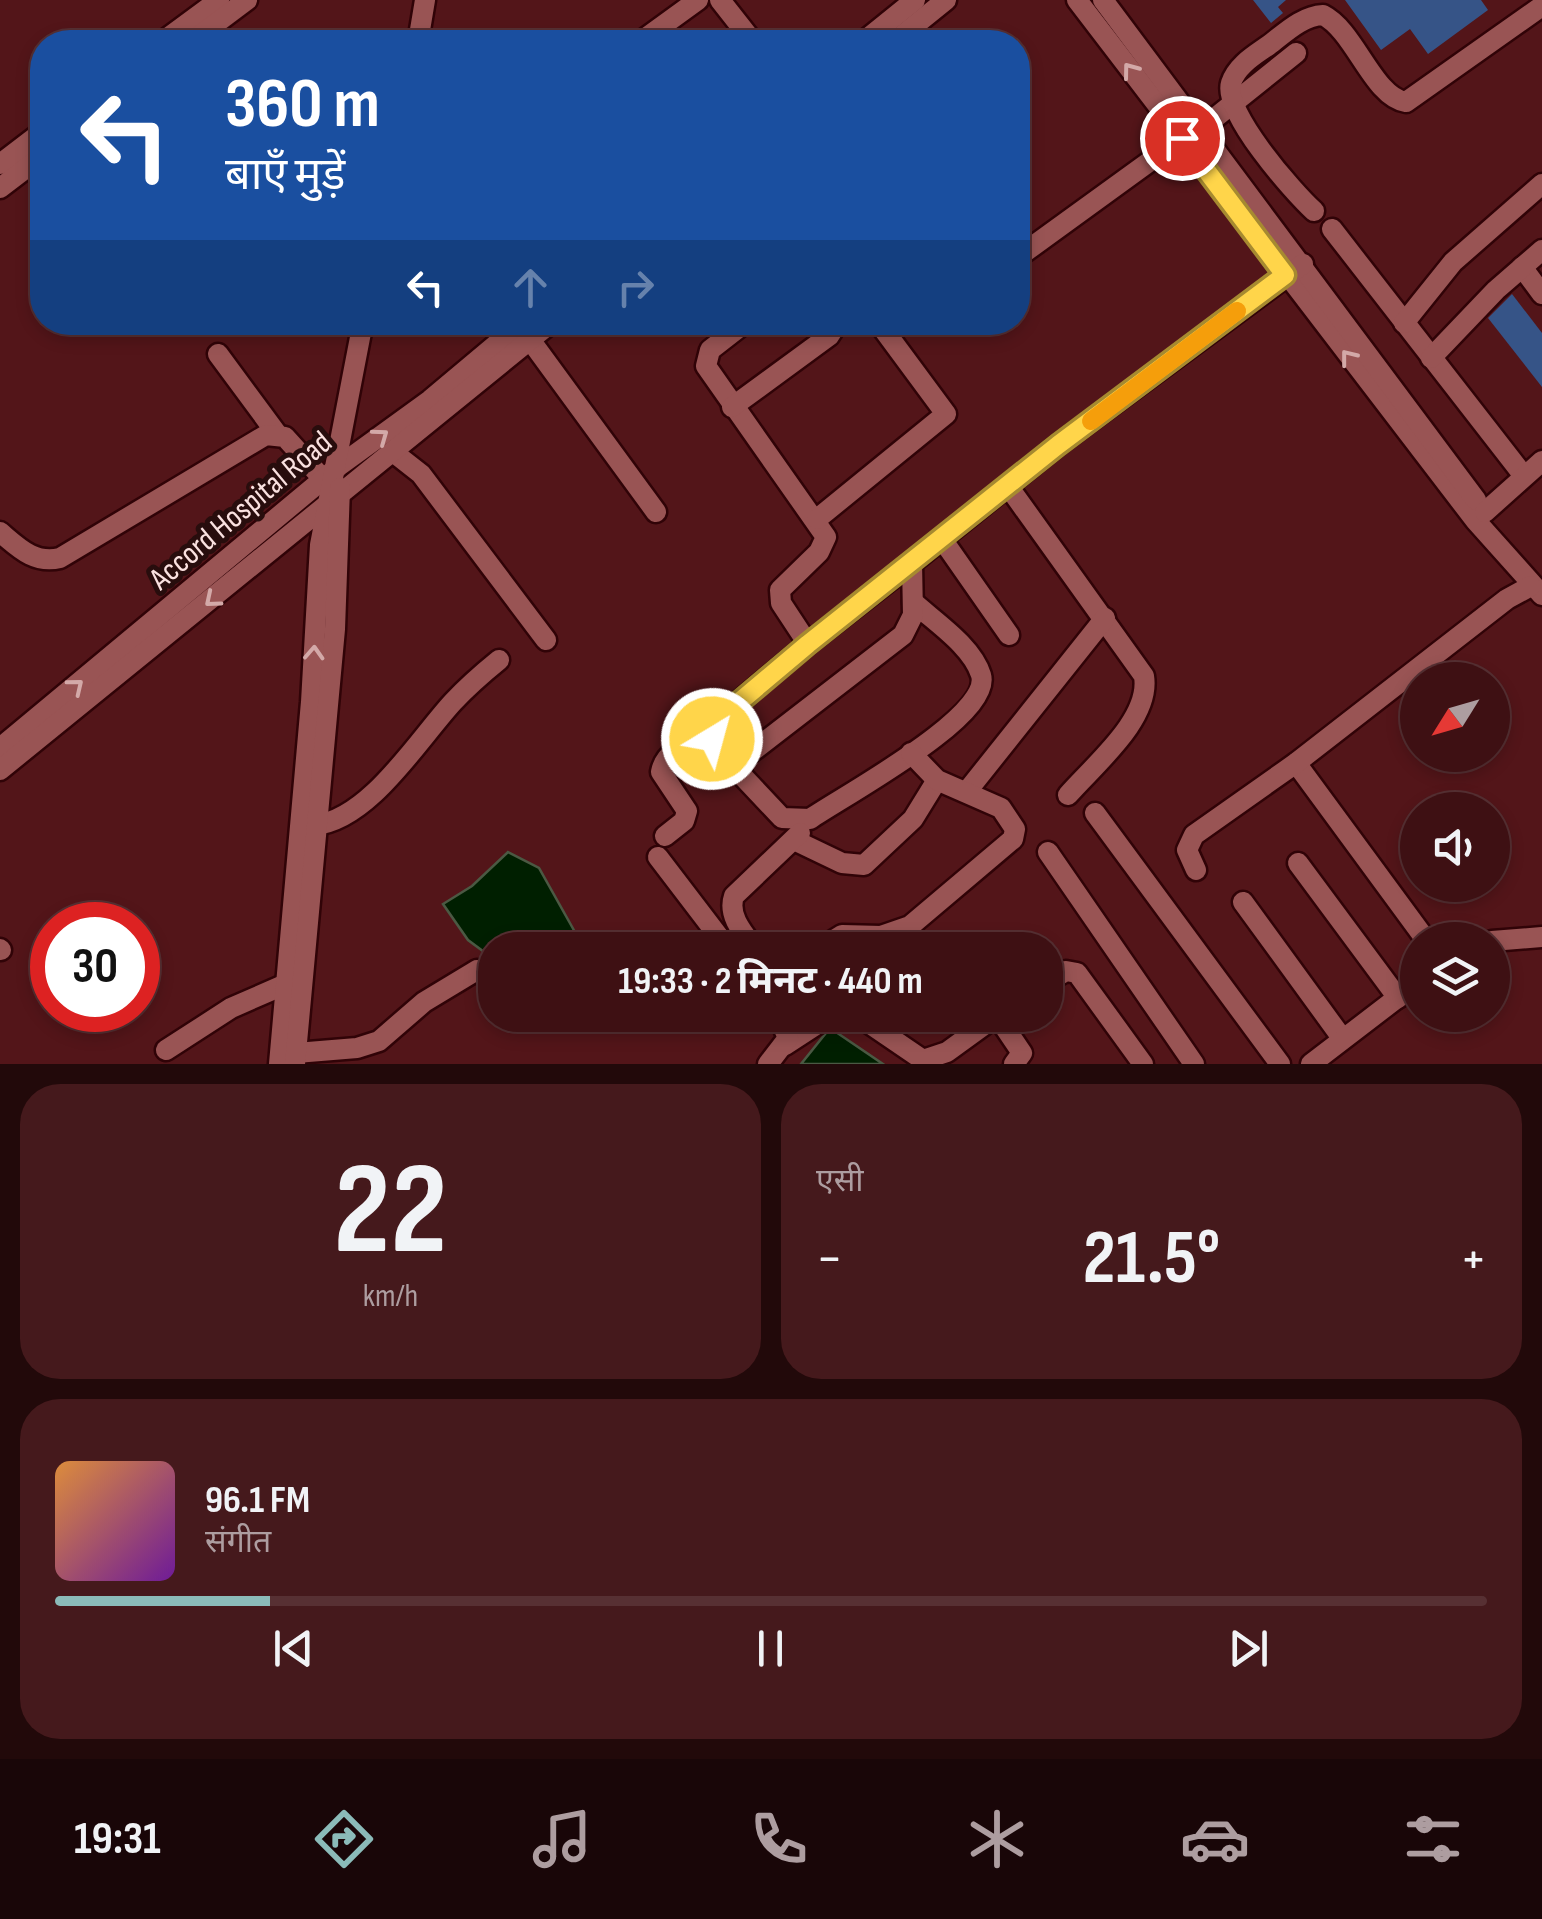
<!DOCTYPE html>
<html lang="hi">
<meta charset="utf-8">
<style>
:root{--surface:#3e1013;--page:#45191c;--text:#f1f3f6;--muted:#ad9da0;--line:#573033;--accent:#8bbbb9}
body{margin:0;font-family:"Sofia Sans Condensed","Noto Sans Devanagari",sans-serif;background:var(--page);color:var(--text);height:100vh;display:flex;flex-direction:column;font-size:38px;white-space:nowrap}
*{box-sizing:border-box;margin:0}
p{font-size:32px;color:var(--muted)}
.icon{flex:none;width:55px;height:55px;fill:none;stroke:currentColor;stroke-width:2;stroke-linecap:round;stroke-linejoin:round}
.map{position:relative;height:1064px;overflow:hidden}
.side{display:flex;flex-direction:column;gap:20px;padding:20px;background:#22090a;flex:1}
.side>*{flex:none}
.guide{position:absolute;left:30px;top:30px;width:1000px;height:305px;border-radius:40px;box-shadow:0 5px 15px #0003,0 0 0 2px var(--line);background:#1a4fa0;color:#fff;overflow:hidden}
.needle{width:65px;rotate:233deg}
.fabs{position:absolute;left:1400px;top:662px;display:grid;gap:20px}
.fabs a{display:grid;place-items:center;width:110px;height:110px;border-radius:50%;background:var(--surface);box-shadow:0 5px 15px #0003,0 0 0 2px var(--line);font-size:50px}
.speed{position:absolute;left:30px;top:902px;display:flex;gap:20px;font-size:50px;font-weight:700;text-align:center}
.speed>*{display:grid;place-content:center;width:130px;height:130px;border-radius:50%;background:var(--surface);box-shadow:0 5px 15px #0003,0 0 0 2px var(--line);line-height:1}
.speed .limit{border:15px solid #d22;background:#fff;color:#111}
.pin{position:absolute;display:grid;place-items:center;width:85px;height:85px;color:#fff;margin:-42px;border:5px solid #fff;border-radius:50%;box-shadow:0 2px 10px #0007}
.me{position:absolute;width:110px;margin:-55px;rotate:37deg;stroke-linejoin:round;filter:drop-shadow(0 0 8px #0008)}
.turn{display:flex;align-items:center;gap:35px;height:210px;padding:0 30px;font-size:45px}
.turn .icon{width:130px;height:130px;stroke-width:2.5}
.turn b{display:block;font-size:70px;line-height:85px}
.lanes{display:flex;align-items:center;height:95px;padding:0 30px;background:#0003;justify-content:center;gap:50px;direction:ltr}
.lanes .off{opacity:.35}
.big{font-size:75px;font-weight:700;line-height:1.1}
.side .widget{flex:1;display:flex;flex-direction:column;justify-content:center;gap:15px;min-width:0;padding:0 35px;border-radius:40px;background:var(--page)}
.side .dial{align-items:center;gap:0}
.dial b{font-size:130px;line-height:1}
.song{display:flex;align-items:center;gap:30px}
.cover{width:120px;height:120px;border-radius:15px;background:linear-gradient(135deg,hsl(30 70% 55%),hsl(280 70% 35%))}
.played{height:10px;border-radius:5px;background:linear-gradient(90deg,var(--accent) 15%,var(--line) 15%)}
.keys{display:flex;justify-content:space-around;direction:ltr}
.heat{display:flex;justify-content:space-between;align-items:center;font-size:55px;direction:ltr}
.side .tiles{flex:1;display:grid;gap:20px;grid-template-columns:1fr 1fr}
.widget:last-child{grid-column:span 2}
.trip{position:absolute;left:478px;top:932px;width:585px;height:100px;border-radius:40px;background:var(--surface);box-shadow:0 5px 15px #0003,0 0 0 2px var(--line);font-weight:700;line-height:100px;text-align:center}
.dock{display:flex;height:160px;justify-content:space-around;align-items:center;background:#190608;color:var(--muted)}
.dock .icon{width:70px;height:70px}
.dock .current{color:var(--accent)}
.dock b{font-size:45px;color:var(--text)}
.map>svg:first-child{display:block}
.water{fill:#001f00;stroke:#4b5943;stroke-width:2.5}
.building{fill:#365487}
.lines{fill:none;stroke-linecap:round;stroke-linejoin:round}
.minor-casing{stroke:#300307;stroke-width:25}
.minor{stroke:#995454;stroke-width:20}
.oneway{stroke:#d3a9a8}
.route-casing{stroke:#a68a30;stroke-width:25}
.route{stroke:#ffd54a;stroke-width:18}
.slow{stroke:#f59e0b;stroke-width:18}
.labels{text-anchor:middle;dominant-baseline:central;stroke-width:10;stroke-linejoin:round;paint-order:stroke}
.street-label{font-size:32px;fill:#fae1e0;stroke:#280d0d}
</style>
<div class="map">
<svg width="1542" height="1064" viewBox="0 0 1542 1064">
<rect width="100%" height="100%" fill="#531519"/>
<!-- water -->
<g class="water">
<polygon points="508,852 539,868 585,950 495,950 495,960 468,940 443,904 472,886"/>
<polygon points="830,1028 883,1064 801,1064"/>
</g>
<!-- building -->
<g class="building">
<polygon points="1253,0 1286,0 1278,7 1283,13 1271,23"/>
<polygon points="1345,0 1481,0 1488,10 1428,54 1410,29 1381,50"/>
<polygon points="1512,294 1542,333 1542,387 1488,318"/>
</g>
<g class="lines">
<defs>
<g id="minor">
<polyline points="720,0 753,42"/>
<polyline points="1077,0 1475,520 1542,595"/>
<polyline points="1103,0 1476,500"/>
<polyline points="162,42 219,0"/>
<polyline points="191,42 247,0"/>
<polyline points="418,42 425,0"/>
<polyline points="640,42 698,0"/>
<polyline points="863,42 915,0"/>
<polyline points="894,42 946,0"/>
<polyline points="1201,129 1296,53"/>
<polyline points="0,164 42,132"/>
<polyline points="0,188 42,156"/>
<path d="M 1314,211 C 1293,192 1222,111 1231,83 C 1237,65 1255,55 1269,45 C 1285,33 1302,16 1323,15 C 1355,31 1373,97 1406,102 L 1542,6"/>
<polyline points="1332,229 1524,476"/>
<polyline points="1018,257 1182,138"/>
<polyline points="1522,267 1542,294"/>
<polyline points="746,322 710,350 706,366 826,537 819,552 780,590 781,603 808,644"/>
<polyline points="1404,323 1453,262 1542,184"/>
<polyline points="531,341 656,512"/>
<polyline points="218,354 277,434"/>
<polyline points="1431,358 1496,290 1542,250"/>
<polyline points="732,407 829,336 838,322"/>
<polyline points="393,452 421,474 546,640"/>
<path d="M 1008,486 L 1144,676 C 1151,719 1095,764 1068,795"/>
<polyline points="1485,512 1542,461"/>
<polyline points="817,519 946,414 878,322"/>
<path d="M 0,532 C 19,548 34,564 60,558 L 266,435 L 285,437 L 323,479"/>
<polyline points="942,539 1009,635"/>
<path d="M 912,563 L 808,644 L 725,713 L 712,731 L 717,749 L 782,818 L 810,819 C 843,796 993,716 981,675 C 972,646 935,622 913,602"/>
<polyline points="0,748 339,466 430,400 523,322"/>
<polyline points="1296,763 1426,940"/>
<polyline points="732,767 903,635 913,615 912,563 1058,445 1303,264"/>
<polyline points="0,770 552,322"/>
<polyline points="968,790 1105,618"/>
<polyline points="1095,813 1280,1064"/>
<path d="M 315,825 C 369,820 418,740 453,702 C 467,687 483,673 499,660"/>
<path d="M 665,836 L 684,821 L 687,811 L 661,772 C 665,749 693,740 712,731"/>
<polyline points="794,840 842,863 864,865 913,819 937,780"/>
<polyline points="1048,852 1194,1064"/>
<polyline points="658,857 729,950"/>
<polyline points="1298,863 1398,998"/>
<polyline points="1196,870 1187,850 1194,835 1296,763 1507,599 1531,586"/>
<polyline points="1243,902 1342,1038"/>
<polyline points="1492,941 1542,937"/>
<polyline points="0,949 1,950"/>
<path d="M 756,950 C 744,934 727,916 734,896 L 800,833"/>
<polyline points="818,950 842,935 881,936 910,926 1013,839 1015,829 1001,808 937,780 911,753"/>
<polyline points="1045,983 1066,971 1077,973 1143,1064"/>
<polyline points="857,1015 923,1060 947,1052 998,1015"/>
<polyline points="997,1016 1022,1053 1014,1064"/>
<polyline points="785,1045 831,1015"/>
<polyline points="166,1050 231,1008 286,984"/>
<polyline points="296,1053 357,1048 379,1041 424,1002 477,970"/>
<polyline points="279,1064 311,702 320,545 363,322"/>
<polyline points="295,1064 335,629 340,488"/>
<polyline points="768,1064 788,1038 778,1015"/>
<polyline points="1311,1064 1418,982"/>
</g>
</defs>
<!-- minor casing -->
<use href="#minor" class="minor-casing"/>
<!-- minor -->
<use href="#minor" class="minor"/>
</g>
<!-- one-way arrows -->
<defs><path id="oneway-chevron" d="M-2-3.5L2.5 0L-2 3.5" fill="none" stroke-width="1.6" stroke-linecap="round" stroke-linejoin="round" transform="scale(2.5)"/></defs>
<g class="oneway">
<use href="#oneway-chevron" transform="translate(1130 70) rotate(-127)"/>
<use href="#oneway-chevron" transform="translate(1348 357) rotate(-128)"/>
<use href="#oneway-chevron" transform="translate(381 436) rotate(-36)"/>
<use href="#oneway-chevron" transform="translate(212 600) rotate(140)"/>
<use href="#oneway-chevron" transform="translate(314 653) rotate(-87)"/>
<use href="#oneway-chevron" transform="translate(76 686) rotate(-39)"/>
</g>
<g class="lines">
<defs>
<polyline id="route" points="712,739 712,731 725,714 808,644 1058,445 1285,275 1182,138"/>
</defs>
<!-- route casing -->
<use href="#route" class="route-casing"/>
<!-- route -->
<use href="#route" class="route"/>
<!-- slow -->
<polyline class="slow" points="1091,421 1237,311"/>
</g>
<g class="labels">
<!-- street labels -->
<g class="street-label">
<text transform="translate(241 511) rotate(-40)">Accord Hospital Road</text>
</g>
</g>
</svg>
<div class="fabs">
<a><svg class="needle" viewBox="-14 -14 28 28"><path d="M0-13l5 13h-10z" fill="#e53935"/><path d="M0 13l5-13h-10z" fill="#ad9da0"/></svg></a>
<a><svg class="icon" aria-label="sound" viewBox="0 0 24 24"><path d="M4 9h4l5-4v14l-5-4H4zM17 9q2 3 0 6"/></svg></a>
<a><svg class="icon" aria-label="layers" viewBox="0 0 24 24"><path d="M12 4l9 5-9 5-9-5zM3 14l9 5 9-5"/></svg></a>
</div>
<div class="speed"><div class="limit">30</div></div>
<div class="pin" style="left:1182px;top:138px;background:#d93025"><svg class="icon" aria-label="arrive" viewBox="0 0 24 24"><path d="M6 21V4h12l-3 4 3 4H6"/></svg></div>
<svg class="me" style="left:712px;top:739px" viewBox="-20 -20 40 40"><circle r="17" fill="#ffd54a" stroke="#fff" stroke-width="3"/><path d="M0-11L8 9 0 5-8 9z" fill="#fff"/></svg>
<div class="trip">19:33 · 2 मिनट · 440 m</div>
<div class="guide">
<div class="turn"><svg class="icon" aria-label="left" viewBox="0 0 24 24"><path d="M17 20v-9H6M10 6l-5 5 5 5"/></svg><div><b>360 m</b>बाएँ मुड़ें</div></div>
<div class="lanes"><svg class="icon" aria-label="left" viewBox="0 0 24 24"><path d="M17 20v-9H6M10 6l-5 5 5 5"/></svg><svg class="icon off" aria-label="ahead" viewBox="0 0 24 24"><path d="M12 20V5M6 11l6-6 6 6"/></svg><svg class="icon off" aria-label="right" viewBox="0 0 24 24"><path d="M7 20v-9h11M14 6l5 5-5 5"/></svg></div>
</div>
</div>
<section class="side">
<div class="tiles">
<div class="widget dial"><b>22</b><p>km/h</p></div>
<div class="widget"><p>एसी</p>
<div class="heat"><a>−</a><b class="big">21.5°</b><a>+</a></div>
</div>
<div class="widget">
<div class="song"><i class="cover"></i><div><b>96.1 FM</b><p>संगीत</p></div></div>
<div class="played"></div>
<div class="keys"><svg class="icon" aria-label="previous" viewBox="0 0 24 24"><path d="M18 5L8 12l10 7zM5 5v14"/></svg><svg class="icon" aria-label="pause" viewBox="0 0 24 24"><path d="M8 5v14M16 5v14"/></svg><svg class="icon" aria-label="next" viewBox="0 0 24 24"><path d="M6 5l10 7-10 7zM19 5v14"/></svg></div>
</div>
</div>
</section>
<nav class="dock">
<b>19:31</b>
<svg class="icon current" aria-label="directions" viewBox="0 0 24 24"><path d="M12 3l9 9-9 9-9-9zM9 14v-3h6M13 9l2 2-2 2"/></svg>
<svg class="icon" aria-label="music" viewBox="0 0 24 24"><path d="M9 18V5l10-2v13"/><circle cx="6" cy="18" r="3"/><circle cx="16" cy="16" r="3"/></svg>
<svg class="icon" aria-label="phone" viewBox="0 0 24 24"><path d="M5 4h4l2 5-3 2q2 4 5 5l2-3 5 2v4C11 20 4 13 5 4z"/></svg>
<svg class="icon" aria-label="climate" viewBox="0 0 24 24"><path d="M12 3v18M4 7l16 10M4 17L20 7"/></svg>
<svg class="icon" aria-label="car" viewBox="0 0 24 24"><path d="M5 17H2v-5l4-1 3-4h7l3 4 3 1v5h-3M9 17h6M6 11h13"/><circle cx="7" cy="17" r="2"/><circle cx="17" cy="17" r="2"/></svg>
<svg class="icon" aria-label="filters" viewBox="0 0 24 24"><path d="M4 7h16M4 17h16"/><circle cx="9" cy="7" r="2"/><circle cx="15" cy="17" r="2"/></svg>
</nav>
